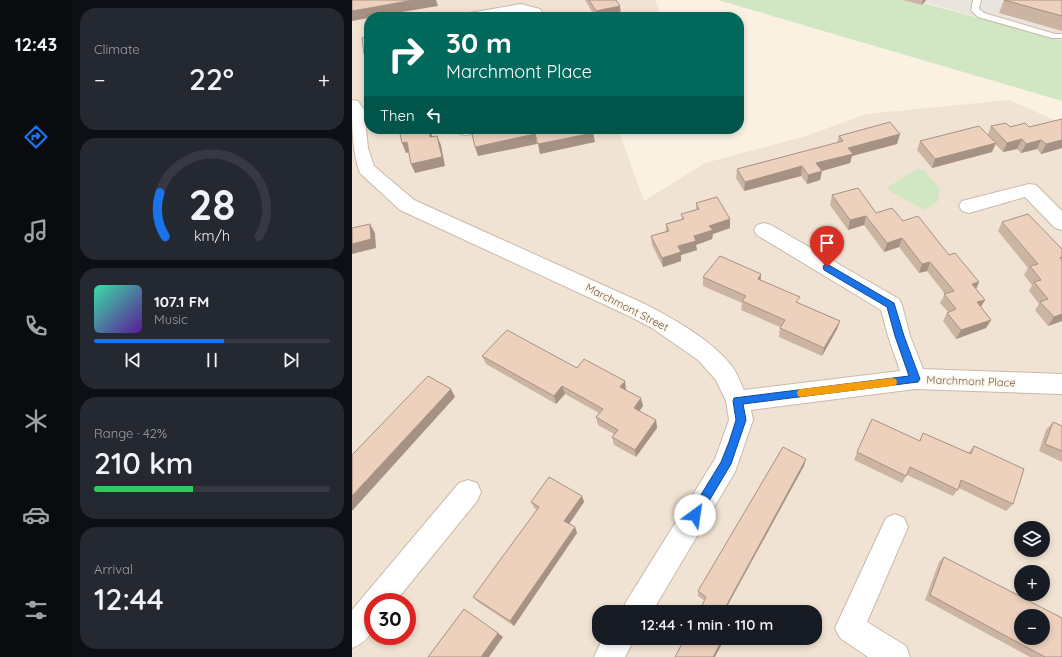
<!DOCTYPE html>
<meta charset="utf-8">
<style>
:root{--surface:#171b24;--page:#242831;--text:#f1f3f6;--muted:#9ea1a6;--line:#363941;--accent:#1a73e8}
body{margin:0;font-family:Quicksand,sans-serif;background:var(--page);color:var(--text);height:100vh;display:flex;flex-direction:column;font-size:15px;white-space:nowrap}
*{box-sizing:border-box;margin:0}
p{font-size:13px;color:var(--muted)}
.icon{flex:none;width:22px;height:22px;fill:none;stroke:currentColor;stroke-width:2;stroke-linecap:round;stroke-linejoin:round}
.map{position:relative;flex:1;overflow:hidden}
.panel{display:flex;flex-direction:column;gap:8px;padding:8px;background:#0d0f14;width:280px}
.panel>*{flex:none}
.top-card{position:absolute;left:12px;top:12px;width:380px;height:122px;border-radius:16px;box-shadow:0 2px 6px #0003;background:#00695c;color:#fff;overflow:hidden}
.fabs{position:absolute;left:662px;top:521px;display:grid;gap:8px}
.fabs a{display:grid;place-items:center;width:36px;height:36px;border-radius:50%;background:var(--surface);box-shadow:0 2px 6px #0003;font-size:20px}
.speed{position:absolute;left:12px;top:593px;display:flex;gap:8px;font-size:20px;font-weight:700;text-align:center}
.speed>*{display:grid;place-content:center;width:52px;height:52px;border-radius:50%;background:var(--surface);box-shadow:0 2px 6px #0003;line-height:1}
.speed .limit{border:6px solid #d22;background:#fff;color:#111}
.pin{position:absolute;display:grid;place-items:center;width:34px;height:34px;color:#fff;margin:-41px -17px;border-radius:50% 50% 50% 0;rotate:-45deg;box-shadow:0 0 4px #0007}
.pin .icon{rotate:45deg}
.me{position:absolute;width:44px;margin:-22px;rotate:31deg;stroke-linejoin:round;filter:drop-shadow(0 0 3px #0008)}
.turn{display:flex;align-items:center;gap:14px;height:84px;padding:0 16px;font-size:18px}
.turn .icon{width:52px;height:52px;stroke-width:2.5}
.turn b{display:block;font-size:28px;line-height:34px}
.then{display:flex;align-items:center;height:38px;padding:0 16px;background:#0003;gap:8px;font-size:15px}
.big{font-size:30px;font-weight:600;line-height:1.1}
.panel .widget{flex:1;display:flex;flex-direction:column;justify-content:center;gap:6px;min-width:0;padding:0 14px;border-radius:16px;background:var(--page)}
.panel .dial{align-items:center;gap:0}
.dial svg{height:104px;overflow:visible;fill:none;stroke:var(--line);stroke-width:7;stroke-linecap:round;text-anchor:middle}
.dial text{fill:var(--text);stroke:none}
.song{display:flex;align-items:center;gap:12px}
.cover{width:48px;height:48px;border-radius:6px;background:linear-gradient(135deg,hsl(160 70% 55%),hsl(270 70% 35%))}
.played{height:4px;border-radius:2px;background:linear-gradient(90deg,var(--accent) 55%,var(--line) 55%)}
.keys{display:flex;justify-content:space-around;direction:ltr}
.heat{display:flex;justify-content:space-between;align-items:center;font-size:22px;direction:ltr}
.charge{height:6px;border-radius:3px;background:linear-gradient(90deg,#34c759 42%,var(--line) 0)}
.trip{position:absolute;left:240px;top:605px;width:230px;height:40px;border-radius:16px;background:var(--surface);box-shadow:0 2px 6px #0003;font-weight:600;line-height:40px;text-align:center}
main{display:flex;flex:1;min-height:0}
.menu{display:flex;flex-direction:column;width:72px;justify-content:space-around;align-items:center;background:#090b0e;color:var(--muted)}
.menu .icon{width:28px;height:28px}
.menu .current{color:var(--accent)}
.menu b{font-size:18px;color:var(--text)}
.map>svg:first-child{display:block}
.residential{fill:#f1e3d3;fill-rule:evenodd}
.industrial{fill:#eae4de}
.green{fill:#d1e6c3}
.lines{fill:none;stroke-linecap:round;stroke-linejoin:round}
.lane-casing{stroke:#cab9ab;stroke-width:2}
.street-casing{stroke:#cab9ab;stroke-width:2}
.lane{fill:#fff;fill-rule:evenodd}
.street{fill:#fff;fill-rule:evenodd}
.wall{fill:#ccb4a3}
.shaded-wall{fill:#a69284}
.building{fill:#edd1bd;stroke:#a69284;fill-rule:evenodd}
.route{fill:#1a73e8;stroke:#114b97}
.slow{fill:#f59e0b}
.labels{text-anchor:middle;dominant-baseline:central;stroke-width:3;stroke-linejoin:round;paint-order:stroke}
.street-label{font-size:11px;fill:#70594c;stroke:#fdf6e9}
</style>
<main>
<nav class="menu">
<b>12:43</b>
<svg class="icon current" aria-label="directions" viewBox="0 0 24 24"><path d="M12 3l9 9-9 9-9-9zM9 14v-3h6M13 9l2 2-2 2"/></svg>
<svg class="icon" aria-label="music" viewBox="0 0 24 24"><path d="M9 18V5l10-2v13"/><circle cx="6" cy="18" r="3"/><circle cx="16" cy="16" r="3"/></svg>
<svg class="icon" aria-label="phone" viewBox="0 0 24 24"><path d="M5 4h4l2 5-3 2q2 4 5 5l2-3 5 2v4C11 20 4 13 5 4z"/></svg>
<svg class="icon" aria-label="climate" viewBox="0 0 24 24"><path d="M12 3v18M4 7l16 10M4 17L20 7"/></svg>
<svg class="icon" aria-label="car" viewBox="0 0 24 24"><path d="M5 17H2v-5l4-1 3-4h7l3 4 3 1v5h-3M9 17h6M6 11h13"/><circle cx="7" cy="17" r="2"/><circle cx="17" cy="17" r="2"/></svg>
<svg class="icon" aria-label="filters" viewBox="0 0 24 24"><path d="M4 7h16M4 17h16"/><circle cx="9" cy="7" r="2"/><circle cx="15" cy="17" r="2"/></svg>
</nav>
<section class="panel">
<div class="widget"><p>Climate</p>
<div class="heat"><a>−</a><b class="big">22°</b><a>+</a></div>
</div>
<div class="widget dial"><svg viewBox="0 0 100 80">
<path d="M14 69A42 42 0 1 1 86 69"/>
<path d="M14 69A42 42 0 0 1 10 35" stroke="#1a73e8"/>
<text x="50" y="56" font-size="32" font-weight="700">28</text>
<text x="50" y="72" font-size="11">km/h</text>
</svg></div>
<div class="widget">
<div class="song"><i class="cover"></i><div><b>107.1 FM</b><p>Music</p></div></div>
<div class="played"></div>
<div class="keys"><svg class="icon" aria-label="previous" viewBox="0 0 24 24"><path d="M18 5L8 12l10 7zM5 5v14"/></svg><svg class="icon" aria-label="pause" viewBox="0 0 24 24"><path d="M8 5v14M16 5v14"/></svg><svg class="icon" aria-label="next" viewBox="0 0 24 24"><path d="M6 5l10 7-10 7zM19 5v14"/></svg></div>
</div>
<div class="widget"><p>Range · 42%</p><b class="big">210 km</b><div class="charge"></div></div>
<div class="widget"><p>Arrival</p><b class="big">12:44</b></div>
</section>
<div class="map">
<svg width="710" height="657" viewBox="0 0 710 657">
<rect width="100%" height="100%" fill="#faf1e3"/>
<!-- residential -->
<path class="residential" d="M 0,0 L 303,0 L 307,7 L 307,17 L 17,17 L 17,129 L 266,129 L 292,201 L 353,163 L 454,136 L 514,114 L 657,100 L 710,123 L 710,657 L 0,657 ZM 669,528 L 691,528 L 691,550 L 669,550 ZM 669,572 L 691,572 L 691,594 L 669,594 ZM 21,602 L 55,602 L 55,636 L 21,636 ZM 247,612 L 463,612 L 463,638 L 247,638 ZM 669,616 L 691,616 L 691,638 L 669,638 Z"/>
<!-- industrial -->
<polygon class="industrial" points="563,0 710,0 710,40"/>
<!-- green -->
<g class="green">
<polygon points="366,0 559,0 710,40 710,101"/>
<polygon points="565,169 572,170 588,189 585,202 573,210 537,191 536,187"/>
</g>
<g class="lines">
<defs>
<polygon id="lane" points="621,0 629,0 627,9 632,13 703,34 710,34 710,38 700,38 626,17 619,10"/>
<g id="street">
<polygon points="169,4 188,9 193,17 179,17 177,15 169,12 142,17 110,17 112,14 117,13"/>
<path d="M 0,100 L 6,101 L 12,110 L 16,148 L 22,166 L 62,200 L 293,304 C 323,320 357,338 379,365 C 385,372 388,382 392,390 L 548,371 L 536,336 L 529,310 L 405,235 L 402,230 L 405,225 L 412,223 L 419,225 L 547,299 L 550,305 L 558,336 L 571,369 L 710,374 L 710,394 L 563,389 L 399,410 L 401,420 L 383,472 L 300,612 L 270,612 L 274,602 L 363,459 L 377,420 L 374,401 L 364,380 L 346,360 L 300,328 L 277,316 L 48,210 L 8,173 C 0,153 0,123 0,100 Z"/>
<path d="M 103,129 L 121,129 L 122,130 L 119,134 C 112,136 108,135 103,129 Z"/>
<polygon points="677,184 684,185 710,211 710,230 703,228 673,197 617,213 610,211 607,206 610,201"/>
<path d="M 116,480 L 125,483 L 129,492 L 125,501 L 43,602 L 21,602 C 21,625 25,637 0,648 L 0,610 L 107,483 Z"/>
<polygon points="543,514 552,518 556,527 515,622 554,646 558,657 516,657 488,638 483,628 534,518"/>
<polygon points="251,638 283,638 273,657 242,657"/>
</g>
</defs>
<!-- lane casing -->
<use href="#lane" class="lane-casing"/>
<!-- street casing -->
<use href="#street" class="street-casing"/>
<!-- lane -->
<use href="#lane" class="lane"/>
<!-- street -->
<use href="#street" class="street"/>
</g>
<!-- wall -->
<g class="wall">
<polygon points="233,0 264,0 269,16 262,17 230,17 242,15"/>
<polygon points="551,0 574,0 570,5"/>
<polygon points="652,0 710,0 710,31 647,13"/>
<polygon points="710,119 710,148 689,154 685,149 669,153 665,149 651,152 643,144 640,152 580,168 565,150 568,141 636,134 639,126 677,127"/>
<polygon points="487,136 545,144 500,156 498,163 470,171 468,180 455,184 449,176 392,191 384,178 385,169 485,143"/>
<polygon points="480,195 524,213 551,221 597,255 627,282 624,289 633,300 629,307 639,320 634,328 604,339 591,321 595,313 596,312 588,303 593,294 575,271 567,273 547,247 532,252 512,225 496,230 478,205"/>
<polygon points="344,203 378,228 361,234 360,239 344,245 345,250 329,255 329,261 311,267 300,245 299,236 314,231 314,224 330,219 329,214 344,210"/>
<polygon points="650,222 710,249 710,321 696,326 683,310 687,304 677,291 680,285 672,275 676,268 646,231"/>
<polygon points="409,274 409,280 447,303 488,321 485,329 470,356 427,337 428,327 389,310 390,303 351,286 351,277"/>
<polygon points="130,356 225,368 274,389 274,390 291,406 287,411 304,420 305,428 284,457 262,445 260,437 262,434 246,425 244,417 247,413 213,394 204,404 134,364"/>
<polygon points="701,422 710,426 710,462 687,451 694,430"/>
<polygon points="571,433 616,453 622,446 661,504 654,511 607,488 601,496 555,475 550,483 502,460 505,452 567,441"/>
<polygon points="452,466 353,601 346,596 346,591"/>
<polygon points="230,496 232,502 217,524 223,527 225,533 162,626 126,602 121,597 185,510 182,508 179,502"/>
<polygon points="592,557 710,657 678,657 573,600 587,562"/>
</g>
<!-- shaded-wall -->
<g class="shaded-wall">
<polygon points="62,0 84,0 86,6 20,17 17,17 17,18 0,21 0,11"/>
<polygon points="571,0 574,0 570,5"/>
<polygon points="268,6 269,16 262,17 245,17 244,11"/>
<polygon points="17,53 17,63 12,54"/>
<polygon points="77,129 79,129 82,147 78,137"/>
<polygon points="241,133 243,142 188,154 186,144"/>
<polygon points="183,134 185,144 126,156 123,147"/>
<polygon points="548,134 545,144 500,156 498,163 463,173 464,163 496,148"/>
<polygon points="85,136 89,145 93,166 63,173 59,164"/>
<polygon points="670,139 665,149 651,152 655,143"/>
<polygon points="689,140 685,149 669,153 674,144"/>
<polygon points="710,140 710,148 689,154 694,144"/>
<polygon points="55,142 59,152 54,153 50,143"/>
<polygon points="644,143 640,152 580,168 583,159"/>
<polygon points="450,166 449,176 392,191 393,182"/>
<polygon points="470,171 468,180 455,184 456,175"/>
<polygon points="514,216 512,225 496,230 498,220"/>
<polygon points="378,219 378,228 361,234 360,239 344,245 345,250 329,255 329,261 311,267 310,258 357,226"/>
<polygon points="18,224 23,233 24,248 0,254 0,244"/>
<polygon points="550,238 547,247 532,252 535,243"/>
<polygon points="578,262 575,271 567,273 570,264"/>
<polygon points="409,274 408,283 406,279"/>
<polygon points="627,282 623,291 620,284"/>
<polygon points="633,300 628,308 625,302"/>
<polygon points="710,314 710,321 696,326 702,317"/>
<polygon points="639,320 634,328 604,339 609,330"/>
<polygon points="488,321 485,329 470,356 472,348"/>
<polygon points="273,381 274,389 270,395 268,387"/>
<polygon points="210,386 213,394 204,404 202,396"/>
<polygon points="99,389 103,397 0,511 0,496"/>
<polygon points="289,398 291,406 284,416 282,408"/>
<polygon points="304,420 305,428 284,457 283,450"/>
<polygon points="454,459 452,466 372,612 373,608"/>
<polygon points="230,496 232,502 215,527 212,521"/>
<polygon points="223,527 225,533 162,626 158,621"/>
<polygon points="146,633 151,637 137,657 129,657"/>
<polygon points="371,638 373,638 363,657 361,657"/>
</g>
<!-- building -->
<g class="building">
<polygon points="0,0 62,0 0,11"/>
<polygon points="237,0 264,0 268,6 244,11"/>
<polygon points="652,0 710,0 710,16"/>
<polygon points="250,13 252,17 230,17"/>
<polygon points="15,21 17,21 17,34"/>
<polygon points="17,37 17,53 12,54 10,38"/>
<polygon points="710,119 710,140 694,144 689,140 674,144 670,139 655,143 639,126 654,123 658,127 673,123 677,127"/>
<polygon points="538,122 548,134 496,148 501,154 464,163 470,171 456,175 450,166 393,182 385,169 491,141 487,136"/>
<polygon points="627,126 644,143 583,159 568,141"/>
<polygon points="47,129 77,129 78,137 85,136 90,157 59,164 55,142 50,143"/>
<polygon points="145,129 240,129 241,133 186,144 183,134 123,147 120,134"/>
<polygon points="506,188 524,213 540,208 551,221 566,216 597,255 603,253 627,282 620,284 633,300 625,302 639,320 609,330 595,313 604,309 592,294 602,291 578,262 570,264 550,238 535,243 514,216 498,220 480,195"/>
<polygon points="365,197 378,219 357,226 361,230 342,236 344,241 326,246 329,252 310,258 299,236 317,231 314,224 332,219 329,214 347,209 344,203"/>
<polygon points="676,214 710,249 710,257 708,258 710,261 710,314 702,317 688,302 696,299 682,282 689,280 678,266 686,264 650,222"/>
<polygon points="18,224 19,239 0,244 0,228"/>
<polygon points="368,256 409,274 406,279 448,297 444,302 488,321 472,348 428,328 433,320 390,301 394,296 351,277"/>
<polygon points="155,330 225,368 232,359 273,381 268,387 289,398 282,408 304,420 283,450 260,437 266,430 244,417 251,409 210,386 202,396 130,356"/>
<polygon points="76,376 99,389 0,496 0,455"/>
<polygon points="520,419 568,441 571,433 619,454 622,446 672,469 661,504 609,480 606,490 558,467 554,476 505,452"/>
<polygon points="701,422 710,426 710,451 693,444"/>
<polygon points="431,447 454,459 373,608 381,612 347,612 354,597 346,591"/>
<polygon points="197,477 230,496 212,521 223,527 158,621 121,597 187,507 179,502"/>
<path d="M 592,557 L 710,618 L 710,657 L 693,657 L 578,595 ZM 669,616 L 691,616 L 691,638 L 669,638 Z"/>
<polygon points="112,609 146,633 129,657 76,657"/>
<polygon points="333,638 371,638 361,657 323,657"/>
</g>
<!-- route -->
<polygon class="route" points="475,264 542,303 552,336 568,379 566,382 391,404 394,420 379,464 347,518 343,520 339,518 338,515 339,511 369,462 377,442 384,420 381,401 382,398 557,376 543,336 535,307 472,270 471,267 472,265"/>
<!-- slow -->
<polygon class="slow" points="540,378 544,379 545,382 544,385 540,386 449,397 446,396 445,393 446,390 449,389"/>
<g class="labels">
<!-- street labels -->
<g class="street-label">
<text transform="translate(275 307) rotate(27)">Marchmont Street</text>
<text transform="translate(619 381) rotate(2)">Marchmont Place</text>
</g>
</g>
</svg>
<div class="fabs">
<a><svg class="icon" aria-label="layers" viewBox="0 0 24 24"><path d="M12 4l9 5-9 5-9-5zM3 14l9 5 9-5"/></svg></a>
<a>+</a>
<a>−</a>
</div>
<div class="speed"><div class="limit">30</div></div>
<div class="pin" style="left:475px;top:267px;background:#d93025"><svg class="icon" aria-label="arrive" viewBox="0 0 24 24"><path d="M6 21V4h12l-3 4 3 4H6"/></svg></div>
<svg class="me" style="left:343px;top:515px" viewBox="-20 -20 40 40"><circle r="19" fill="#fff"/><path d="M0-13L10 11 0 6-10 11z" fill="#1a73e8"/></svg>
<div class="trip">12:44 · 1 min · 110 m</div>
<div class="top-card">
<div class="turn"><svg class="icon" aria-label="right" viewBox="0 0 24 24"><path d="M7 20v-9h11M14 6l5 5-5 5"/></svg><div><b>30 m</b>Marchmont Place</div></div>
<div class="then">Then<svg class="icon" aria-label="left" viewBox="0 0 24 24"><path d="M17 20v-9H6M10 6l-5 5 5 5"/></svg></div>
</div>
</div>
</main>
